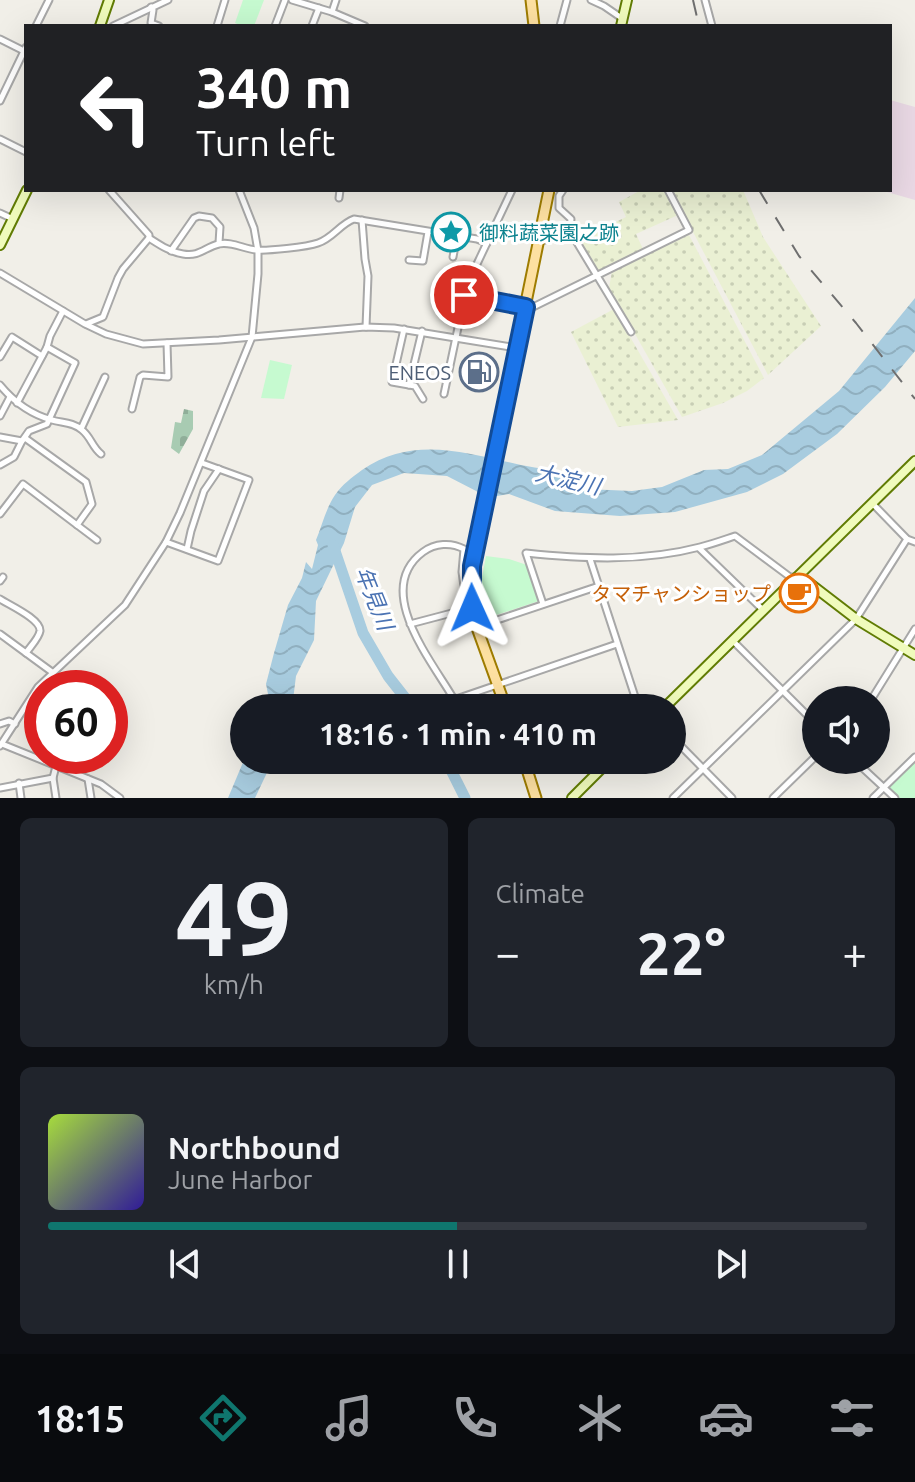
<!DOCTYPE html>
<meta charset="utf-8">
<style>
:root{--surface:#171b24;--page:#20242c;--text:#f1f3f6;--muted:#9ea1a6;--line:#363941;--accent:#0f766e}
body{margin:0;font-family:Ubuntu,"Noto Sans JP",sans-serif;background:var(--page);color:var(--text);height:100vh;display:flex;flex-direction:column;font-size:30px;white-space:nowrap}
*{box-sizing:border-box;margin:0}
p{font-size:26px;color:var(--muted)}
.icon{flex:none;width:44px;height:44px;fill:none;stroke:currentColor;stroke-width:2;stroke-linecap:round;stroke-linejoin:round}
.map{position:relative;height:798px;overflow:hidden}
.panel{display:flex;flex-direction:column;gap:20px;padding:20px;background:#0d0f14;flex:1}
.panel>*{flex:none}
.top-card{position:absolute;left:24px;top:24px;width:868px;height:168px;border-radius:0px;box-shadow:0 8px 32px #0002;background:#202124;color:#fff;overflow:hidden}
.buttons{position:absolute;left:802px;top:686px;display:grid;gap:16px}
.buttons a{display:grid;place-items:center;width:88px;height:88px;border-radius:50%;background:var(--surface);box-shadow:0 8px 32px #0002;font-size:40px}
.speed{position:absolute;left:24px;top:670px;display:flex;gap:16px;font-size:40px;font-weight:700;text-align:center}
.speed>*{display:grid;place-content:center;width:104px;height:104px;border-radius:50%;background:var(--surface);box-shadow:0 8px 32px #0002;line-height:1}
.speed .limit{border:12px solid #d22;background:#fff;color:#111}
.pin{position:absolute;display:grid;place-items:center;width:68px;height:68px;color:#fff;margin:-34px;border:4px solid #fff;border-radius:50%;box-shadow:0 2px 8px #0007}
.me{position:absolute;width:88px;margin:-44px;rotate:359deg;stroke-linejoin:round;filter:drop-shadow(0 0 6px #0008)}
.turn{display:flex;align-items:center;gap:28px;height:168px;padding:0 40px;font-size:36px}
.turn .icon{width:104px;height:104px;stroke-width:2.5}
.turn b{display:block;font-size:56px;line-height:68px}
.big{font-size:60px;font-weight:700;line-height:1.1}
.panel .card{flex:1;display:flex;flex-direction:column;justify-content:center;gap:12px;min-width:0;padding:0 28px;border-radius:12px;background:var(--page)}
.panel .dial{align-items:center;gap:0}
.dial b{font-size:104px;line-height:1}
.song{display:flex;align-items:center;gap:24px}
.cover{width:96px;height:96px;border-radius:12px;background:linear-gradient(135deg,hsl(80 70% 55%),hsl(250 70% 35%))}
.played{height:8px;border-radius:4px;background:linear-gradient(90deg,var(--accent) 50%,var(--line) 50%)}
.keys{display:flex;justify-content:space-around;direction:ltr}
.heat{display:flex;justify-content:space-between;align-items:center;font-size:44px;direction:ltr}
.panel .tiles{flex:1;display:grid;gap:20px;grid-template-columns:1fr 1fr}
.card:last-child{grid-column:span 2}
.trip{position:absolute;left:230px;top:694px;width:456px;height:80px;border-radius:40px;background:var(--surface);box-shadow:0 8px 32px #0002;font-weight:700;line-height:80px;text-align:center}
.tabs{display:flex;height:128px;justify-content:space-around;align-items:center;background:#090b0e;color:var(--muted)}
.tabs .icon{width:56px;height:56px}
.tabs .current{color:var(--accent)}
.tabs b{font-size:36px;color:var(--text)}
.map>svg:first-child{display:block}
.industrial{fill:#ead9e5}
.farmland{fill:url(#farmland-dots)}
.cemetery{fill:url(#cemetery-stones)}
.park{fill:#c6fad0}
.water{fill:url(#water-waves)}
.lines{fill:none;stroke-linecap:round;stroke-linejoin:round}
.river{stroke:#a8ccdf;stroke-width:11}
.street-casing{stroke:#a8a8a8;stroke-width:9}
.secondary-casing{stroke:#617c04;stroke-width:12}
.primary-casing{stroke:#9e7c00;stroke-width:13}
.street{stroke:#fff;stroke-width:5}
.secondary{stroke:#f0fbbc;stroke-width:8}
.primary{stroke:#fde0a1;stroke-width:9}
.rail{stroke:#6f6f6f;stroke-width:2;stroke-dasharray:16 16;stroke-linecap:butt}
.route-casing{stroke:#114b97;stroke-width:20}
.route{stroke:#1a73e8;stroke-width:14}
.labels{text-anchor:middle;dominant-baseline:central;stroke-width:6;stroke-linejoin:round;paint-order:stroke}
.culture-label{font-size:20px;fill:#0d838f;stroke:#fff;text-anchor:start}
.service-label{font-size:20px;fill:#4e5e75;stroke:#fff;text-anchor:end}
.food-label{font-size:20px;fill:#c56008;stroke:#fff;text-anchor:end}
.water-label{font-size:22px;font-style:italic;fill:#4b73b3;stroke:#fff}
</style>
<div class="map">
<svg width="915" height="798" viewBox="0 0 915 798">
<defs>
<pattern id="farmland-dots" width="8" height="8" patternUnits="userSpaceOnUse" patternTransform="scale(2)"><rect width="8" height="8" fill="#eaf0d3"/><path d="M2 2h.1M6 6h.1" fill="none" stroke="#c8ceb5" stroke-width="1.8" stroke-linecap="round"/></pattern>
<pattern id="cemetery-stones" width="16" height="16" patternUnits="userSpaceOnUse" patternTransform="scale(2)"><rect width="16" height="16" fill="#a8cbb2"/><path d="M2 7V4a2 2 0 0 1 4 0v3zM10 15v-3a2 2 0 0 1 4 0v3z" fill="#90ae99"/></pattern>
<pattern id="water-waves" width="16" height="10" patternUnits="userSpaceOnUse" patternTransform="scale(2)"><rect width="16" height="10" fill="#a8ccdf"/><path d="M0 5q4-4 8 0t8 0" fill="none" stroke="#90afbf"/></pattern>
</defs>
<rect width="100%" height="100%" fill="#f1efe8"/>
<!-- industrial -->
<polygon class="industrial" points="890,100 915,107 915,200 880,190 890,190"/>
<!-- farmland -->
<g class="farmland">
<polygon points="641,190 664,190 678,215 636,234 643,249 598,272 579,240 626,217 619,202"/>
<polygon points="671,190 743,190 763,237 821,326 768,375"/>
<polygon points="689,235 764,378 747,391 723,403 682,417 609,288 612,271"/>
<polygon points="614,309 678,420 618,427 571,332"/>
</g>
<!-- cemetery -->
<polygon class="cemetery" points="184,409 193,411 193,429 179,454 171,448 175,422 181,423"/>
<!-- park -->
<g class="park">
<polygon points="243,0 264,0 254,26 242,26 235,23"/>
<polygon points="270,360 292,365 284,399 261,398"/>
<polygon points="486,556 509,559 527,565 539,601 484,619 480,588"/>
<polygon points="915,762 915,798 898,798 890,791 890,786"/>
</g>
<!-- water -->
<g class="water">
<path d="M 915,298 L 915,351 L 885,387 L 837,434 L 783,474 L 747,492 L 675,512 L 620,516 L 555,511 L 509,494 L 497,496 L 480,493 L 447,476 L 404,473 L 372,485 L 355,507 L 344,543 L 316,601 L 314,640 L 296,676 L 292,708 L 266,708 L 269,699 L 266,684 L 274,653 L 288,605 L 302,578 L 306,562 L 312,569 L 318,545 L 316,540 C 322,526 326,508 335,495 C 343,484 351,478 362,470 C 413,435 466,453 521,465 C 539,469 558,470 576,473 L 562,482 L 586,489 L 632,491 L 662,487 L 704,470 L 728,469 L 762,455 L 839,391 Z"/>
<polygon points="244,760 273,760 255,798 228,798"/>
</g>
<g class="lines">
<!-- river -->
<g class="river">
<polyline points="333,545 363,633 388,676 413,708"/>
<polyline points="446,760 465,798"/>
</g>
<defs>
<g id="street">
<polyline points="292,0 332,12 365,26"/>
<polyline points="591,0 604,6 623,19"/>
<polyline points="705,0 712,26"/>
<polyline points="151,7 153,10 151,23 159,26"/>
<polyline points="332,12 336,0"/>
<polyline points="36,26 49,0"/>
<polyline points="113,26 168,0"/>
<polyline points="217,26 225,0"/>
<polyline points="275,26 285,0"/>
<polyline points="312,26 319,8"/>
<polyline points="560,26 567,0"/>
<polyline points="0,39 24,51"/>
<polyline points="0,101 26,47"/>
<polyline points="0,139 26,152"/>
<polyline points="109,190 149,235 149,238"/>
<polyline points="563,190 559,196 559,208 571,219 570,231 631,332"/>
<polyline points="339,198 340,190"/>
<polyline points="0,213 13,219"/>
<polyline points="362,220 365,259 368,276 366,327"/>
<polyline points="540,241 560,237 570,231"/>
<polyline points="171,251 194,218 199,216 212,218 220,227 219,243"/>
<polyline points="453,257 457,235"/>
<polyline points="409,260 423,261 428,232"/>
<polyline points="0,273 85,324 106,334 143,344 219,340 365,327 394,328 517,348"/>
<polyline points="464,295 526,307"/>
<polyline points="527,310 689,230 668,190"/>
<path d="M 86,324 L 103,317 L 118,278 L 123,269 L 149,238 C 160,245 170,252 183,254 C 200,257 205,247 219,244 C 231,241 244,249 256,250 C 267,251 307,247 318,243 C 333,238 340,224 354,219 L 477,239 L 487,243"/>
<polyline points="404,329 392,382 409,385"/>
<polyline points="422,331 409,385 415,386 423,399"/>
<polyline points="0,357 12,337 42,356"/>
<path d="M 0,385 C 14,402 30,414 52,420 C 62,423 73,422 82,430 C 91,437 92,447 101,454"/>
<polyline points="444,394 467,285 512,190"/>
<polyline points="17,403 47,347 50,336 63,311"/>
<polyline points="132,409 140,377 143,375 168,377 167,343"/>
<polyline points="0,416 10,397"/>
<polyline points="81,429 105,377"/>
<polyline points="0,437 22,441"/>
<polyline points="0,465 14,457 22,441 29,431 47,424 75,363 47,347"/>
<polyline points="872,503 907,539 915,542"/>
<polyline points="0,514 23,484 77,525 92,504 86,482 25,438"/>
<polyline points="77,525 97,540"/>
<polyline points="166,542 218,561 249,480 202,463"/>
<polyline points="699,548 764,611"/>
<polyline points="187,549 191,531 204,491 219,469"/>
<polyline points="590,559 636,700 644,708"/>
<polyline points="0,581 3,577"/>
<path d="M 0,599 C 9,605 41,619 40,631 C 39,638 30,647 26,653 L 52,672"/>
<path d="M 543,604 L 526,553 C 584,559 643,562 700,547 C 712,544 723,540 735,536 L 790,577 L 795,577"/>
<polyline points="467,609 471,624 476,627 599,586"/>
<path d="M 410,624 L 467,609 L 462,572 L 464,549 C 451,542 435,543 423,552 C 373,589 430,659 452,696 L 456,699 L 617,644"/>
<polyline points="0,634 26,653"/>
<polyline points="733,641 816,724"/>
<polyline points="871,700 915,629"/>
<polyline points="611,708 636,700"/>
<polyline points="0,724 9,721 15,724"/>
<polyline points="672,737 732,798"/>
<polyline points="2,744 101,784 120,798"/>
<polyline points="0,746 38,687 125,605 166,542 180,513 252,337 258,274 258,251 254,228 239,190"/>
<polyline points="854,760 895,798"/>
<polyline points="56,766 53,778 56,798"/>
<polyline points="88,779 91,798"/>
<polyline points="19,783 21,798"/>
<polyline points="0,788 53,778"/>
<polyline points="673,798 856,619 907,539"/>
<polyline points="773,798 816,756"/>
<polyline points="873,798 915,757"/>
</g>
<g id="secondary">
<polyline points="100,26 109,0"/>
<polyline points="621,26 627,0"/>
<polyline points="0,245 27,190"/>
<polyline points="800,576 856,619 915,655"/>
<polyline points="664,708 915,461"/>
<polyline points="572,798 610,760"/>
</g>
<g id="primary">
<polyline points="531,0 534,26"/>
<polyline points="506,708 476,625 472,608 472,566 549,190"/>
<polyline points="524,760 536,798"/>
</g>
</defs>
<!-- street casing -->
<use href="#street" class="street-casing"/>
<!-- secondary casing -->
<use href="#secondary" class="secondary-casing"/>
<!-- primary casing -->
<use href="#primary" class="primary-casing"/>
<!-- street -->
<use href="#street" class="street"/>
<!-- secondary -->
<use href="#secondary" class="secondary"/>
<!-- primary -->
<use href="#primary" class="primary"/>
<!-- rail -->
<g class="rail">
<polyline points="693,0 699,26"/>
<polyline points="759,190 799,256 856,323 915,399"/>
</g>
</g>
<g class="lines">
<defs>
<polyline id="route" points="464,295 526,307 472,566 472,608"/>
</defs>
<!-- route casing -->
<use href="#route" class="route-casing"/>
<!-- route -->
<use href="#route" class="route"/>
</g>
<!-- icons -->
<defs>
<symbol id="sight-ring" viewBox="-11 -11 22 22"><circle r="9.5" fill="#fff" stroke="#0f9aa8" stroke-width="1.5"/><path d="M0-6L1.8-2.2L6-1.7L2.9 1.2L3.7 5.4L0 3.3L-3.7 5.4L-2.9 1.2L-6-1.7L-1.8-2.2Z" fill="#0f9aa8"/></symbol>
<symbol id="fuel-ring" viewBox="-11 -11 22 22"><circle r="9.5" fill="#fff" stroke="#5c6f8a" stroke-width="1.5"/><path d="M-5.5-6h7V0h2V4h1.3V-2.5L3-4.5l.8-.8L6-3V5H2.5V1h-1V6h-7ZM-4.2-4.7v3.2H.2V-4.7Z" fill="#5c6f8a"/></symbol>
<symbol id="cafe-ring" viewBox="-11 -11 22 22"><circle r="9.5" fill="#fff" stroke="#e8710a" stroke-width="1.5"/><path d="M-5.5-4.5H6V0H3Q3 3.5 0 3.5H-2.5Q-5.5 3.5-5.5 0ZM3-3.2v2h1.7v-2ZM-6 4.5H4V6H-6Z" fill="#e8710a"/></symbol>
</defs>
<g fill-rule="evenodd">
<use href="#sight-ring" x="429" y="210" width="44" height="44"/>
<use href="#fuel-ring" x="457" y="350" width="44" height="44"/>
<use href="#cafe-ring" x="777" y="571" width="44" height="44"/>
</g>
<g class="labels">
<!-- culture labels -->
<g class="culture-label">
<text x="479" y="232">御料蔬菜園之跡</text>
</g>
<!-- service labels -->
<g class="service-label">
<text x="451" y="372">ENEOS</text>
</g>
<!-- food labels -->
<g class="food-label">
<text x="771" y="593">タマチャンショップ</text>
</g>
<!-- water labels -->
<g class="water-label">
<text transform="translate(568 479) rotate(13)">大淀川</text>
<text transform="translate(375 598) rotate(68)">年見川</text>
</g>
</g>
</svg>
<div class="buttons">
<a><svg class="icon" aria-label="sound" viewBox="0 0 24 24"><path d="M4 9h4l5-4v14l-5-4H4zM17 9q2 3 0 6"/></svg></a>
</div>
<div class="speed"><div class="limit">60</div></div>
<div class="pin" style="left:464px;top:295px;background:#d93025"><svg class="icon" aria-label="arrive" viewBox="0 0 24 24"><path d="M6 21V4h12l-3 4 3 4H6"/></svg></div>
<svg class="me" style="left:472px;top:608px" viewBox="-20 -20 40 40"><path d="M0-17L14 15 0 8-14 15z" fill="#1a73e8" stroke="#fff" stroke-width="4"/></svg>
<div class="trip">18:16 · 1 min · 410 m</div>
<div class="top-card">
<div class="turn"><svg class="icon" aria-label="left" viewBox="0 0 24 24"><path d="M17 20v-9H6M10 6l-5 5 5 5"/></svg><div><b>340 m</b>Turn left</div></div>
</div>
</div>
<section class="panel">
<div class="tiles">
<div class="card dial"><b>49</b><p>km/h</p></div>
<div class="card"><p>Climate</p>
<div class="heat"><a>−</a><b class="big">22°</b><a>+</a></div>
</div>
<div class="card">
<div class="song"><i class="cover"></i><div><b>Northbound</b><p>June Harbor</p></div></div>
<div class="played"></div>
<div class="keys"><svg class="icon" aria-label="previous" viewBox="0 0 24 24"><path d="M18 5L8 12l10 7zM5 5v14"/></svg><svg class="icon" aria-label="pause" viewBox="0 0 24 24"><path d="M8 5v14M16 5v14"/></svg><svg class="icon" aria-label="next" viewBox="0 0 24 24"><path d="M6 5l10 7-10 7zM19 5v14"/></svg></div>
</div>
</div>
</section>
<nav class="tabs">
<b>18:15</b>
<svg class="icon current" aria-label="directions" viewBox="0 0 24 24"><path d="M12 3l9 9-9 9-9-9zM9 14v-3h6M13 9l2 2-2 2"/></svg>
<svg class="icon" aria-label="music" viewBox="0 0 24 24"><path d="M9 18V5l10-2v13"/><circle cx="6" cy="18" r="3"/><circle cx="16" cy="16" r="3"/></svg>
<svg class="icon" aria-label="phone" viewBox="0 0 24 24"><path d="M5 4h4l2 5-3 2q2 4 5 5l2-3 5 2v4C11 20 4 13 5 4z"/></svg>
<svg class="icon" aria-label="climate" viewBox="0 0 24 24"><path d="M12 3v18M4 7l16 10M4 17L20 7"/></svg>
<svg class="icon" aria-label="car" viewBox="0 0 24 24"><path d="M5 17H2v-5l4-1 3-4h7l3 4 3 1v5h-3M9 17h6M6 11h13"/><circle cx="7" cy="17" r="2"/><circle cx="17" cy="17" r="2"/></svg>
<svg class="icon" aria-label="filters" viewBox="0 0 24 24"><path d="M4 7h16M4 17h16"/><circle cx="9" cy="7" r="2"/><circle cx="15" cy="17" r="2"/></svg>
</nav>
